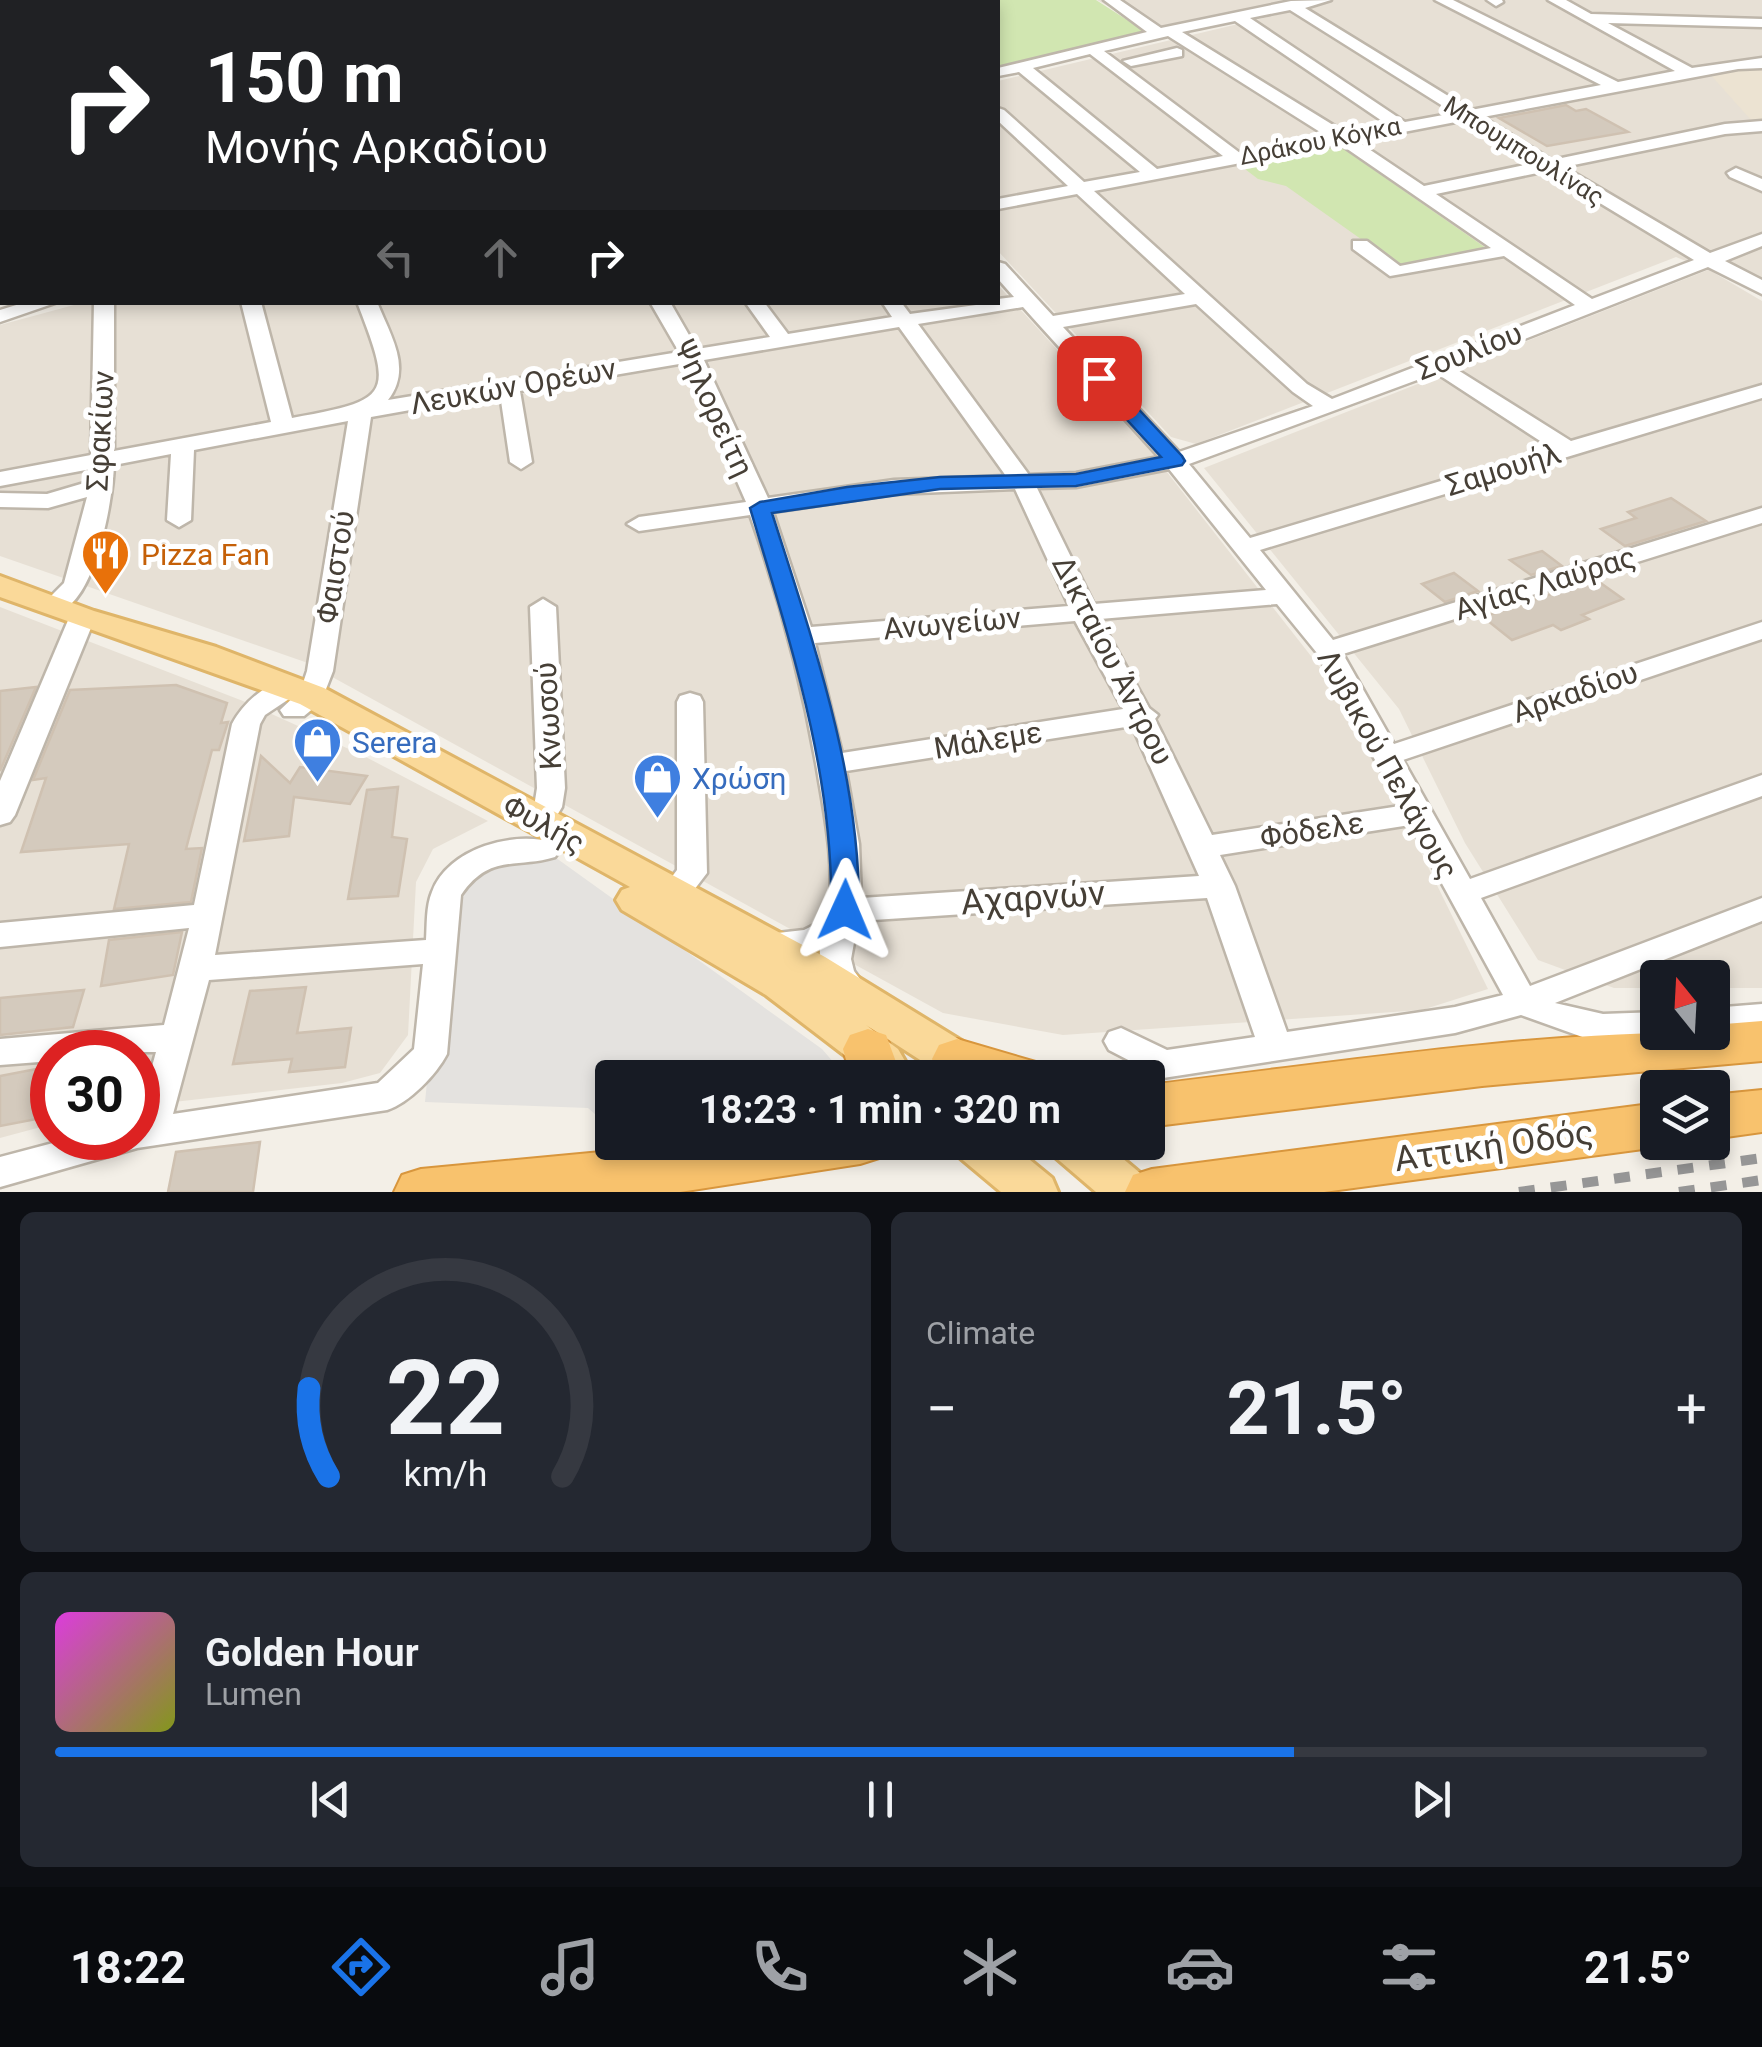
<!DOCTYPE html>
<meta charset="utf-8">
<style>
:root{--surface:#171b24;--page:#242831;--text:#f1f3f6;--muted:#9ea1a6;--line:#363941;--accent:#1a73e8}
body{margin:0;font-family:Roboto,sans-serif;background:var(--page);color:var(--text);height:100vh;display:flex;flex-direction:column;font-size:38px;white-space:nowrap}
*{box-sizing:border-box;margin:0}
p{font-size:32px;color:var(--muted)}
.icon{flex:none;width:55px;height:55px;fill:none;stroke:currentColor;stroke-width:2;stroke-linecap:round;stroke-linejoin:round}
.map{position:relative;height:1192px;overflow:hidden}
.details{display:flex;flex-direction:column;gap:20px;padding:20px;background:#0d0f14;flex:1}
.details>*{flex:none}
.banner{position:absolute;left:0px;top:0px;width:1000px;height:305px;box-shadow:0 5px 15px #0003;background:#202124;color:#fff;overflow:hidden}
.needle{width:65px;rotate:342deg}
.fabs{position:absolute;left:1640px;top:960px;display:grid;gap:20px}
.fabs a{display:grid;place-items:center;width:90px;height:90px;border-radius:10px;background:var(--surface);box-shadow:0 5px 15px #0003;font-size:50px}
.speed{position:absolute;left:30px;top:1030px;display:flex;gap:20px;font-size:50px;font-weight:700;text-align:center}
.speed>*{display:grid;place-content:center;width:130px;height:130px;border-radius:50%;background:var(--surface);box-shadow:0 5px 15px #0003;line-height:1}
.speed .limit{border:15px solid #d22;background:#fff;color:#111}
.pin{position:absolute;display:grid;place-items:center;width:85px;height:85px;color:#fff;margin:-42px;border-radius:20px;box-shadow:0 5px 15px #0006}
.me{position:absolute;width:110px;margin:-55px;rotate:1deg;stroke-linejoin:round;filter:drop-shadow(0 0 8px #0008)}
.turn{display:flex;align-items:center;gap:35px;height:210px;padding:0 40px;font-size:45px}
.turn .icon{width:130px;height:130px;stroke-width:2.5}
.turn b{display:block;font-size:70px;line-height:85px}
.lanes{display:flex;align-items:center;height:95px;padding:0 40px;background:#0003;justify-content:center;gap:50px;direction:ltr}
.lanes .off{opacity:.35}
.big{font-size:75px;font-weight:700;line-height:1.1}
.details .widget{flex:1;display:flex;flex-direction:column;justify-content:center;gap:15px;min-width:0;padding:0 35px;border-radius:15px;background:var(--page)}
.details .dial{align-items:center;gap:0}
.dial svg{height:260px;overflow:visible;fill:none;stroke:var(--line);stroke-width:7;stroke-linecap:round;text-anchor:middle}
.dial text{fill:var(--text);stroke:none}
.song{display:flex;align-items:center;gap:30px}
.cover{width:120px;height:120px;border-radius:15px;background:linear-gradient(135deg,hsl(300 70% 55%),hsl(70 70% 35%))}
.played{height:10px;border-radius:5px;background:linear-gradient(90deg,var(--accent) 75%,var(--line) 75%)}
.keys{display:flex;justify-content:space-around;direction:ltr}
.heat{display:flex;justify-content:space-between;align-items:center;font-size:55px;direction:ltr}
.details .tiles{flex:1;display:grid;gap:20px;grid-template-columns:1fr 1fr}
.widget:last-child{grid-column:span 2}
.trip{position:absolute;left:595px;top:1060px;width:570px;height:100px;border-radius:10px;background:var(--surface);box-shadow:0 5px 15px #0003;font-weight:700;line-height:100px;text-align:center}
.tabs{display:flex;height:160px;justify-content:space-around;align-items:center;background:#090b0e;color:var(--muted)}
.tabs .icon{width:70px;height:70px}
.tabs .selected{color:var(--accent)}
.tabs b{font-size:45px;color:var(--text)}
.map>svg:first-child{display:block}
.residential{fill:#e7e0d5}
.education{fill:#ece3d2}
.green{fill:#d1e6b1}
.parking{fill:#e4e2df}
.building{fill:#d4cabd;stroke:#cfc1b1;stroke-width:2.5}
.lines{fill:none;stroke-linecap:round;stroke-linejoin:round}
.minor-casing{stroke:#beb6aa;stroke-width:5}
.major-casing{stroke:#dfb569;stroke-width:6}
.highway-casing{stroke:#d8963d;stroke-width:4}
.minor{fill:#fff;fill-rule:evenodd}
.major{fill:#fad999;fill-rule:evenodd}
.highway{fill:#f8c26d;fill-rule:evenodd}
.rail{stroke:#969696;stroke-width:10;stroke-dasharray:16 16;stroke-linecap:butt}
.route{fill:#1a73e8;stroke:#114b97;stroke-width:2.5}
.labels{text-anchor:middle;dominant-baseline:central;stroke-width:10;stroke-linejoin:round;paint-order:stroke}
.far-street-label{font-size:25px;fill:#463f36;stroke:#fff}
.street-label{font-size:30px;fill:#463f36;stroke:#fff}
.food-label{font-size:30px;fill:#c56008;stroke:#fff;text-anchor:start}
.shop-label{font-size:30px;fill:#366cbe;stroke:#fff;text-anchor:start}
.near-street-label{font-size:35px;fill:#463f36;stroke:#fff}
</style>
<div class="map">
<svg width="1762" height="1192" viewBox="0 0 1762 1192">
<rect width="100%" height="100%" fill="#f3efe7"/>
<!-- residential -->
<g class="residential">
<polygon points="0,0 285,0 2,2 0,189"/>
<polygon points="1097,0 1762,0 1762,280 1742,268 1711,271 1762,301 1762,988 1713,988 1712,978 1658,978 1657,988 1614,988 1538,960 1465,843 1399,709 1204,468 1708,270 1676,257 1196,444 1171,437 998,251 998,81 1289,12 1278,5 1152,30"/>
<polygon points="998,285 1152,453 1347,702 1488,989 1422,1010 1063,1035 943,1013 305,662 0,556 0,325 85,302 998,302"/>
<polygon points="0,607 243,701 362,755 488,821 433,849 416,882 408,1035 380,1073 342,1083 138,1106 138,1052 52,1052 52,1124 0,1138"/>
</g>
<!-- education -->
<polygon class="education" points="1762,65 1762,120 1751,120 1708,72"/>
<!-- green -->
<g class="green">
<polygon points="434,0 1096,0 1146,32 998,66 998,2 430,2"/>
<polygon points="1338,145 1486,248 1399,266 1286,186 1258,179 1237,163"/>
</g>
<!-- parking -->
<polygon class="parking" points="545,850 822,1049 835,1064 838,1077 612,1078 612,1129 588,1108 425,1102 446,894 461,872"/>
<!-- building -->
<g class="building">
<polygon points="1566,105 1576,111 1586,109 1628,132 1547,146 1499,118"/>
<polygon points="1671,498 1706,521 1625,546 1601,529 1636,518 1628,512"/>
<polygon points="1542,551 1562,566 1531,575 1510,560"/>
<polygon points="1454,573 1478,591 1445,602 1422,584"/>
<polygon points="1595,579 1623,599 1582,615 1589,619 1561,630 1553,625 1512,640 1483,617"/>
<polygon points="176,685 227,703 221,723 228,722 219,750 212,750 186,849 202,848 191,902 114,909 129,844 21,852 46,778 33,780 70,690"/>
<polygon points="36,687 0,771 0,691"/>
<polygon points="261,756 290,783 300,767 367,776 350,804 294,797 289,836 244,841"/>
<polygon points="398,787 392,837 407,839 398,896 348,899 367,790"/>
<polygon points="182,932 173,975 101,986 109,940"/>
<polygon points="306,987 297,1033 351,1028 345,1067 289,1072 292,1059 233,1064 250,991"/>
<polygon points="84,990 73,1027 0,1035 0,998"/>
<polygon points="52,1066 52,1116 0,1126 0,1076"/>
<polygon points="260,1142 253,1192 168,1192 176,1152"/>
</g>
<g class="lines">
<defs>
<g id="minor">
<rect x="81" y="0" width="14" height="2"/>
<path d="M 1104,0 L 1120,0 L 1161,28 L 1291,1 L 1331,0 L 1305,8 L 1471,110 L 1601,85 L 1435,0 L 1453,0 L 1618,82 L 1675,71 L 1548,0 L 1566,0 L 1591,14 L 1762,19 L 1762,27 L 1608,23 L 1692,68 L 1762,58 L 1762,68 L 1738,69 L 1483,117 L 1552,160 L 1725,124 L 1762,121 L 1762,131 L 1725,134 L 1564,167 L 1710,253 L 1762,234 L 1762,246 L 1725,261 L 1762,280 L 1762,294 L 1708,267 L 1453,367 L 1571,441 L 1762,385 L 1762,398 L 1260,550 L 1333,640 L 1762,508 L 1762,523 L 1343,654 L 1394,744 L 1762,622 L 1762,639 L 1403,760 L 1470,879 L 1762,775 L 1762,796 L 1481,898 L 1530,986 L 1762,898 L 1762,921 L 1555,1003 L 1603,1014 L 1658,1012 L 1658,1032 L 1670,1034 L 1637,1040 L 1588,1039 L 1521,1015 L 1455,1033 L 1163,1078 L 1109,1050 L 1104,1041 L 1109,1032 L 1121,1028 L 1167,1050 L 1255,1037 L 1207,898 L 858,921 L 851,959 L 854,971 L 868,990 L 863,999 C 834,1008 818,974 820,949 L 789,956 L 759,951 L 754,943 L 759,935 L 804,930 L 828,918 C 835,872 827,826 819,781 C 804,689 781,602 750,515 L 639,531 L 627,524 L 639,517 L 746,502 L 685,363 L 520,391 L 532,462 L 521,469 L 510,462 L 500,394 L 371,417 L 333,671 L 321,702 L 304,716 L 284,716 L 280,710 L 298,693 L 265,715 L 260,724 L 215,955 L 426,940 C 427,925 426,906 432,892 C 448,848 514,830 555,843 L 560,850 L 555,857 C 516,869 490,853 461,895 L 447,1054 C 436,1075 409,1103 387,1110 L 137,1148 L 0,1187 L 0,1157 L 72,1138 L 138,1138 L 138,1117 L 156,1052 L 52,1052 L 52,1061 L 0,1065 L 0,1039 L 164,1025 L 189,928 L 0,947 L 0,923 L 194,905 L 232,724 C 244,702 264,685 289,678 L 302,686 L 307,671 L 348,421 L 194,450 L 191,520 L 179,527 L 167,520 L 171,454 L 114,465 C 113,499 93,625 44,612 L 40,607 L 64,583 L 87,497 L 48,508 L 0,507 L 0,493 L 47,494 L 91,481 L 91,469 L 0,486 L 0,472 L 91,455 L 94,302 L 114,302 L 114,451 L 271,422 L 241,302 L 261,302 L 292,418 C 391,400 394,397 357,302 L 377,302 C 390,335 413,368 388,400 L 679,352 L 650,302 L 670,302 L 697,349 L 770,337 L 745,302 L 764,302 L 788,334 L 892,317 L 882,302 L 901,302 L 910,314 L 998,302 L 998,299 L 1014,297 L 998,279 L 998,262 L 1005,264 L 1053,316 L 1185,294 L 1077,194 L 998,209 L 998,199 L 1068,186 L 998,121 L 998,108 L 1004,110 L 1084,182 L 1140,172 L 1019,72 L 998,76 L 998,68 L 1147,32 ZM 1290,10 L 1454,113 L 1405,122 L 1250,18 ZM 1235,21 L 1388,125 L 1346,133 L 1182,32 ZM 1168,36 L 1328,137 L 1240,153 L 1104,51 ZM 1090,54 L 1223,156 L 1157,169 L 1033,68 ZM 1466,120 L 1534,163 L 1424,186 L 1357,141 ZM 1340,144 L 1491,248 L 1400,266 L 1367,241 L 1353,241 L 1353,249 L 1390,276 L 1504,256 L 1575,305 L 1332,399 L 1307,384 L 1094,191 ZM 1547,171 L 1694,260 L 1592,299 L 1436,194 ZM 1196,304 L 1293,392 L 1313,406 L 1179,452 L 1063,327 ZM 1023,307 L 1041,327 L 1159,457 L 1076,473 L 1029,475 L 918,324 ZM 899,327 L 1006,476 L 894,480 L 768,498 L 704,360 ZM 1436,373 L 1551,448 L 1250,538 L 1189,464 ZM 1169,469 L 1266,590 L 1094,604 L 1037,488 L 1076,487 ZM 1015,489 L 1069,606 L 811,627 L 773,512 L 894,494 ZM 1277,604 L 1317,653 L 1400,806 L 1212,835 L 1155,719 L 1158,715 L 1149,708 L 1100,619 ZM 1075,621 L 1123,709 L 842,753 L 815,643 ZM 1132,726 L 1199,876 L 861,898 L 859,844 L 846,771 ZM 1410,825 L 1503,995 L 1455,1007 L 1287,1032 L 1235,886 L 1220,855 ZM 423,964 L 414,1049 L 378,1083 L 173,1114 L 209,980 Z"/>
<polygon points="1487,0 1502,0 1503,2 1496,6"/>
<polygon points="1177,48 1182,50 1182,56 1131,66 1123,61"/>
<polygon points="0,50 2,51 2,59 0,60"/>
<rect x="0" y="93" width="2" height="10"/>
<polygon points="1736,168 1762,179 1762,191 1730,177 1727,173"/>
<polygon points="26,302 58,302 0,322 0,310"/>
<polygon points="543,599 556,607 565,788 562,807 549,829 529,829 524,822 534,807 537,788 530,607"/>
<polygon points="82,610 95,618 15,815 10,822 0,825 0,781 69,618"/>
<polygon points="690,693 700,696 703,702 707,873 684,903 673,906 662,903 658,895 677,870 677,702 680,696"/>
<polygon points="1762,1004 1762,1030 1712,1034 1708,1032 1712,1032 1712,1008"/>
</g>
<g id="major">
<polygon points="0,576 94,611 216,647 324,688 825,957 991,1059 997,1072 994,1078 948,1078 866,1025 898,1049 905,1061 898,1073 886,1078 868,1073 766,995 622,910 616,900 622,890 630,887 300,704 0,597"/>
<polygon points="951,1142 1008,1142 1052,1178 1058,1192 1001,1192 958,1156"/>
<polygon points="1047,1142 1103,1142 1146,1178 1152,1192 1096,1192 1054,1156"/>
</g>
<g id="highway">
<path d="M 1762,1021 L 1762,1061 L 1482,1086 L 1148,1127 L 1148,1085 C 1335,1063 1528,1032 1712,1032 L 1712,1025 Z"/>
<polygon points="868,1029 886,1035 902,1078 851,1078 843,1049 850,1035"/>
<polygon points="957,1039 1039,1063 1046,1078 952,1078 939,1073 932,1059 939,1045"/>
<polygon points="1762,1090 1762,1132 1712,1139 1712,1095"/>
<polygon points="1658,1103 1658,1142 1670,1142 1658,1147 1324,1192 1125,1192 1133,1175 1152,1169"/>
<polygon points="707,1142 886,1142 879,1158 860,1164 680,1192 394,1192 402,1175 421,1169"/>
</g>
</defs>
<!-- minor casing -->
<use href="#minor" class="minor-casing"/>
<!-- major casing -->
<use href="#major" class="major-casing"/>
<!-- highway casing -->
<use href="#highway" class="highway-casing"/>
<!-- minor -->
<use href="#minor" class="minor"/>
<!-- major -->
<use href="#major" class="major"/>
<!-- highway -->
<use href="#highway" class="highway"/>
<!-- rail -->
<g class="rail">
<polyline points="1519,1192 1762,1158"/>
<polyline points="1679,1192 1762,1180"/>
</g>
</g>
<!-- route -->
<path class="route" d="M 1099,372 L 1106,374 L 1182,456 L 1185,461 L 1182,465 L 1076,486 L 940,489 L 772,513 C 813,642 860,774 859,910 L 855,917 L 845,920 L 835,917 L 831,910 C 834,773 789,639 750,508 L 760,502 L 847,487 L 940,477 L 1076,474 L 1161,457 L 1092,382 L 1089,378 Z"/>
<!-- icons -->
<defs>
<symbol id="restaurant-pin" viewBox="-11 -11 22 30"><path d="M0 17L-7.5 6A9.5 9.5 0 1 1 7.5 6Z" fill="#e8710a" stroke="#fff"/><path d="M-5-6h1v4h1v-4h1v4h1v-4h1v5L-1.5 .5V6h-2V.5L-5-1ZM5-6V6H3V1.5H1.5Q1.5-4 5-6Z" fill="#fff"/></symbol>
<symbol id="shop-pin" viewBox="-11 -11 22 30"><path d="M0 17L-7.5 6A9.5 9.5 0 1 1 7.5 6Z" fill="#3f7fe0" stroke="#fff"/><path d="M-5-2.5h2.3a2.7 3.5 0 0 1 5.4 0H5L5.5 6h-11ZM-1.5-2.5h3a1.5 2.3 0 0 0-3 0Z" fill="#fff"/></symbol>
</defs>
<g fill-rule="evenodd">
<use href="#restaurant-pin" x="78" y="526" width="55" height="75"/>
<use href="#shop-pin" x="290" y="714" width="55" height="75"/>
<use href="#shop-pin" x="630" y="750" width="55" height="75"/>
</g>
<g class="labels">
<!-- far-street labels -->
<g class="far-street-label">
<text transform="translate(1320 141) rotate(-11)">Δράκου Κόγκα</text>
<text transform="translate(1524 151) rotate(32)">Μπουμπουλίνας</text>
</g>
<!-- street labels -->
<g class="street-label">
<text transform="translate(1469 351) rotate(-21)">Σουλίου</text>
<text transform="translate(513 386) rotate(-10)">Λευκών Ορέων</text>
<text transform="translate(714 408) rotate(65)">Ψηλορείτη</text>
<text transform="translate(100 431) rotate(-87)">Σφακίων</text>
<text transform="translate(1503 469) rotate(-17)">Σαμουήλ</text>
<text transform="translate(335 567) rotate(-81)">Φαιστού</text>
<text transform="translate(1545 583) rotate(-17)">Αγίας Λαύρας</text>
<text transform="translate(952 623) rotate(-5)">Ανωγείων</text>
<text transform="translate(1113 660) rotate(63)">Δικταίου Άντρου</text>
<text transform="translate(1575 692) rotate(-19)">Αρκαδίου</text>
<text transform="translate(548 716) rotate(-93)">Κνωσού</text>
<text transform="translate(988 740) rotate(-9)">Μάλεμε</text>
<text transform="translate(1388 764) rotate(61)">Λυβικού Πελάγους</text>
<text transform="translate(544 824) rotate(29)">Φυλής</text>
<text transform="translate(1312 830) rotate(-9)">Φόδελε</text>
</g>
<!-- food labels -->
<g class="food-label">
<text x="141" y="554">Pizza Fan</text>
</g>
<!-- shop labels -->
<g class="shop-label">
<text x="352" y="742">Serera</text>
<text x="692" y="778">Χρώση</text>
</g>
<!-- near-street labels -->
<g class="near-street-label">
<text transform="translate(1033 898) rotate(-4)">Αχαρνών</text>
<text transform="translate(1494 1146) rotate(-8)">Αττική Οδός</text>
</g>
</g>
</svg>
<div class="fabs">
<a><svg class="needle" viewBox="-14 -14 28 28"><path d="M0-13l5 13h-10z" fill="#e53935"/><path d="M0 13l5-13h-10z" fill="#9ea1a6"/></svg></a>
<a><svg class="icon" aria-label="layers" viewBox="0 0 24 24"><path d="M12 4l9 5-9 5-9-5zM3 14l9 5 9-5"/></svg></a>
</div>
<div class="speed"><div class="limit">30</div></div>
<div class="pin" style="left:1099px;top:378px;background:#d93025"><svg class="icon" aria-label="arrive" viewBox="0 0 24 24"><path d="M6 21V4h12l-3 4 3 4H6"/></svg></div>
<svg class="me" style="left:845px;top:910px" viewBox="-20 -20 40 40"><path d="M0-17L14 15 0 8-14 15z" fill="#1a73e8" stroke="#fff" stroke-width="4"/></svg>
<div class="trip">18:23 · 1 min · 320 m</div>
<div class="banner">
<div class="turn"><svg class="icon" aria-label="right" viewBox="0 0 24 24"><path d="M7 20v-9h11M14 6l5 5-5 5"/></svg><div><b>150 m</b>Μονής Αρκαδίου</div></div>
<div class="lanes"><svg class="icon off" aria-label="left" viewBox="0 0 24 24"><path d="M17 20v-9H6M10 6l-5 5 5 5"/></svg><svg class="icon off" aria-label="ahead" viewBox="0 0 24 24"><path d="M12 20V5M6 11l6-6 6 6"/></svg><svg class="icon" aria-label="right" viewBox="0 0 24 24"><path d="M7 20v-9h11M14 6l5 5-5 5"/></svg></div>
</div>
</div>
<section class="details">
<div class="tiles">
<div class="widget dial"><svg viewBox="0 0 100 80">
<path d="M14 69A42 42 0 1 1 86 69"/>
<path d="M14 69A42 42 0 0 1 8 42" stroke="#1a73e8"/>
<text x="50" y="56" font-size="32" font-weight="700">22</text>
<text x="50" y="72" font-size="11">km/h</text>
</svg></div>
<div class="widget"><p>Climate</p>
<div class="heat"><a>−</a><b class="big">21.5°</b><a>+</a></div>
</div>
<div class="widget">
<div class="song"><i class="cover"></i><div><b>Golden Hour</b><p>Lumen</p></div></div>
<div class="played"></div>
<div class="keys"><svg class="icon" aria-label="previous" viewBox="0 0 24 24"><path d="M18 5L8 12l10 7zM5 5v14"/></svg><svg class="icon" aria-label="pause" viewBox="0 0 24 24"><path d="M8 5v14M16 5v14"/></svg><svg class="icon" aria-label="next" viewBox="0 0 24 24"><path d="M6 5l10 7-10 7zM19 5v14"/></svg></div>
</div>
</div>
</section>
<nav class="tabs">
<b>18:22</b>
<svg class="icon selected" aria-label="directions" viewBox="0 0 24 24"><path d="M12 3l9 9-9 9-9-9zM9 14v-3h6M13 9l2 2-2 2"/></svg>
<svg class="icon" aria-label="music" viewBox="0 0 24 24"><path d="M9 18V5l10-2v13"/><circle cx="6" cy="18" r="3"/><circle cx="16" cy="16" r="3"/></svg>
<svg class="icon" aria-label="phone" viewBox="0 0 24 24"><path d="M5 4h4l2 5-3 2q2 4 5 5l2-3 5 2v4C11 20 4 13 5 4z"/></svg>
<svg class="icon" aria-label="climate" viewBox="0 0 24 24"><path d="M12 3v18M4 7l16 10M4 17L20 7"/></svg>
<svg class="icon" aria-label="car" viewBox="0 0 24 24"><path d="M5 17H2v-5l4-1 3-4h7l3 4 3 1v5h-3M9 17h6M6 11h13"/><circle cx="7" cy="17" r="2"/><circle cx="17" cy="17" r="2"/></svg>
<svg class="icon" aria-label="filters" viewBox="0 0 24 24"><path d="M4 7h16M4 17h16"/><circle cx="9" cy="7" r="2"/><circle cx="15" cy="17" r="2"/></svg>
<b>21.5°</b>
</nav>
